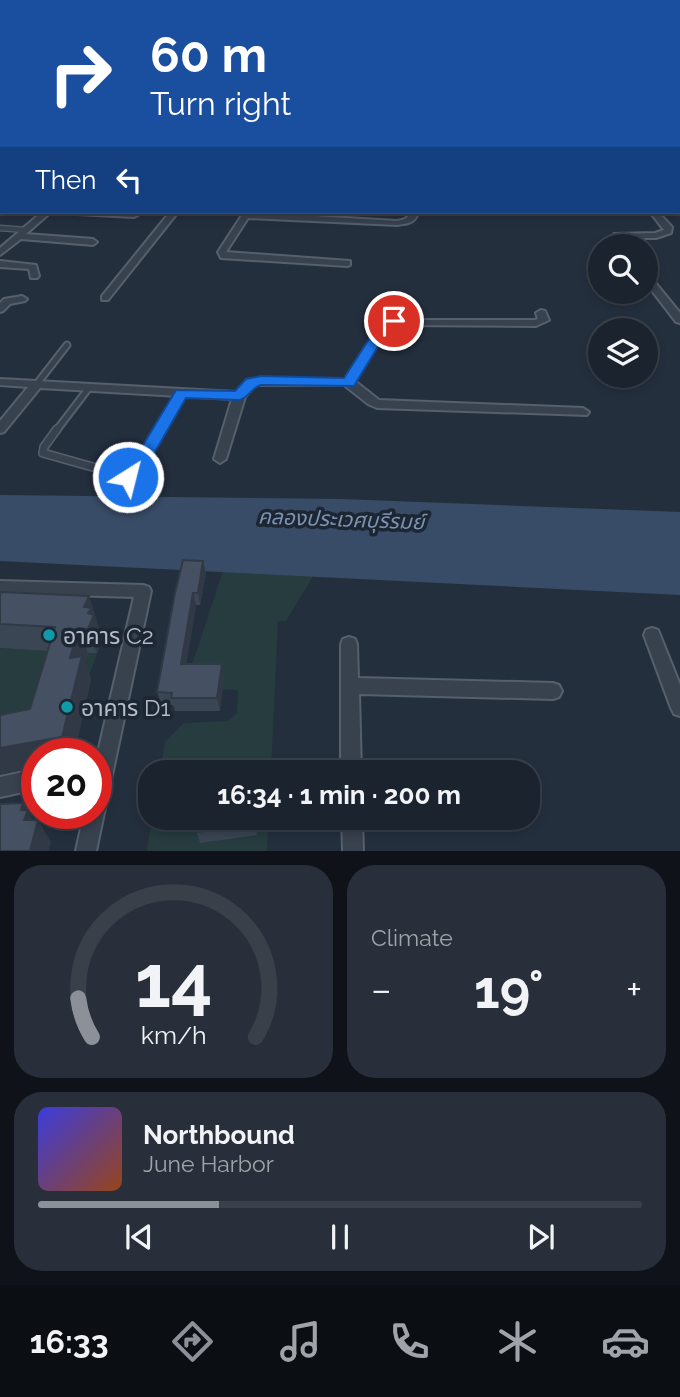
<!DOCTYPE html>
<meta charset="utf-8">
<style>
:root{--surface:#1b232e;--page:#282f3a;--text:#f1f3f6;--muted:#a0a4aa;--line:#39404a;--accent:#8c9099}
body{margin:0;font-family:Raleway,"Noto Sans Thai",sans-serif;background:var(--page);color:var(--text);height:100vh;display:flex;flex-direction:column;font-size:26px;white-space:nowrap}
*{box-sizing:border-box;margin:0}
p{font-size:23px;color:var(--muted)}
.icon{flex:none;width:38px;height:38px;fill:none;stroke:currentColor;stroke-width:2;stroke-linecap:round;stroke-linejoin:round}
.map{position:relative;height:851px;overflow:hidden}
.side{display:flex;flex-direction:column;gap:14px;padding:14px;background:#0f1319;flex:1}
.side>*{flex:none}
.guide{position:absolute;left:0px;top:0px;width:681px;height:214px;box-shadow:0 4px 10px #0003,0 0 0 2px var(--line);background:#1a4fa0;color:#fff;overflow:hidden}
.tools{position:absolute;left:588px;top:234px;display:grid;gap:14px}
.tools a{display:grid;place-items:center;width:70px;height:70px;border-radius:50%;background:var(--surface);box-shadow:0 4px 10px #0003,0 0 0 2px var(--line);font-size:35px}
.speed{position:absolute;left:21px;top:738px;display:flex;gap:14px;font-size:35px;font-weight:700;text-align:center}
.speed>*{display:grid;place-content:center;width:91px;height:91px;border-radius:50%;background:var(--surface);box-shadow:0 4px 10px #0003,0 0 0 2px var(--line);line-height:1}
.speed .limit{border:10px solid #d22;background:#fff;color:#111}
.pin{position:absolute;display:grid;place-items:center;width:60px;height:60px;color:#fff;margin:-30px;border:4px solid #fff;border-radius:50%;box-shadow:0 2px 7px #0007}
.me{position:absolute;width:77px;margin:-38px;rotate:36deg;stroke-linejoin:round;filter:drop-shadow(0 0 5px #0008)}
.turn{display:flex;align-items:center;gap:24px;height:147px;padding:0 35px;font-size:32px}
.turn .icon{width:91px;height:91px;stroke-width:2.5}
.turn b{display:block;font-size:49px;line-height:60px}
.then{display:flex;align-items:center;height:66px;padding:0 35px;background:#0003;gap:14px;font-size:26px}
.big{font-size:52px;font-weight:700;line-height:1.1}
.side .tile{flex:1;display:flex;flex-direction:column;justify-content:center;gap:10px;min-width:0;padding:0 24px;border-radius:28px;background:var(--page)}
.side .dial{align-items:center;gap:0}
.dial svg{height:182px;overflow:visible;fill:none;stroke:var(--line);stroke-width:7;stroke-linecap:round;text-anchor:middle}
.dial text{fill:var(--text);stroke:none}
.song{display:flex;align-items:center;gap:21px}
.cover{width:84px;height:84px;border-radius:10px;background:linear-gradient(135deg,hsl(240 70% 55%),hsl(20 70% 35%))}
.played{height:7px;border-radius:4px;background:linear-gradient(90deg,var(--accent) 30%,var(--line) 30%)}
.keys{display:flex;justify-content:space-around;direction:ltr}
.heat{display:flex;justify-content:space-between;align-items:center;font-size:38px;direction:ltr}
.side .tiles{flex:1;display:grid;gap:14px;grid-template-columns:1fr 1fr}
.tile:last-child{grid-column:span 2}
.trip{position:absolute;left:138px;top:760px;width:402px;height:70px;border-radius:28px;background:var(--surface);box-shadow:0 4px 10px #0003,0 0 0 2px var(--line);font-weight:700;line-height:70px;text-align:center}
.menu{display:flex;height:112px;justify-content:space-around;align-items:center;background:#0b0e12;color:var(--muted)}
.menu .icon{width:49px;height:49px}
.menu .current{color:var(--accent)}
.menu b{font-size:32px;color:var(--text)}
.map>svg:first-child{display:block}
.green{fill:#263c3f}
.water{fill:#394c67}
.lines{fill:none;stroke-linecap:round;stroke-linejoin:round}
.service-far2-casing{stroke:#565f6c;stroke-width:7}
.service-far1-casing{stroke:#565f6c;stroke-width:9}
.service-casing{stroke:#565f6c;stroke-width:10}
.minor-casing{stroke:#565f6c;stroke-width:4}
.service-far2{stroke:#38414e;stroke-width:4.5}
.service-far1{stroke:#38414e;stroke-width:5}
.service{stroke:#38414e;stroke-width:7}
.minor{fill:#38414e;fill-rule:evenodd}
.wall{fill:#3b4654}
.shaded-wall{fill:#303945}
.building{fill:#455162;stroke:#303945;stroke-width:2}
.route{fill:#1a73e8;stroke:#114b97;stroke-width:2}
.culture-dot{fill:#0f9aa8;stroke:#1d2633;stroke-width:2.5}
.labels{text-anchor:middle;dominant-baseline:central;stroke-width:7;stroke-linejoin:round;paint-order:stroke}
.water-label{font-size:21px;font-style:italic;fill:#7c92b1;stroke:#1d2633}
.near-poi-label{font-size:23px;fill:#b4bcc9;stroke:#1d2633;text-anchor:start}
</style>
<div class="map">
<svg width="680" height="851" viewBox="0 0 680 851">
<rect width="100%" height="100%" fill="#242f3e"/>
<!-- green -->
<g class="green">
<polygon points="224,568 318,568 286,621 278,621 271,772 160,772 165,742 184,723 228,721 237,713 238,690 222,689 224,677 188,677"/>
<polygon points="0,648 97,653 87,681 42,733 0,742"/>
<polygon points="152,817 269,817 267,851 147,851"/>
</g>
<!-- water -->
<polygon class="water" points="0,495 341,499 680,512 680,595 0,561"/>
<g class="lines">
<defs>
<polyline id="service-far2" points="0,228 26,230"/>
<g id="service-far1">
<polyline points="36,385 67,345"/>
<polyline points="56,431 88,389"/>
<polyline points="159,431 181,393"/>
</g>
<polyline id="service" points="57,429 44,447 43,453 128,477 134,474 160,429"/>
<g id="minor">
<rect x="679" y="98" width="1" height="4"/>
<polygon points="2,121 2,125 0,126 0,122"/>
<rect x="679" y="124" width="1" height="4"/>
<rect x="679" y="147" width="1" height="4"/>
<polygon points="0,157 2,157 0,162"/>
<rect x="679" y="173" width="1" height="4"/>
<rect x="0" y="206" width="2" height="4"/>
<polygon points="42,212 51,212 26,234 93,239 97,242 93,245 21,239 0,255 0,248"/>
<path d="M 73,212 C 90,211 124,208 138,215 L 134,217 L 77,214 Z"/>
<polygon points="170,212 178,212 108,300 102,300 102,296"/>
<path d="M 244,212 L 397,221 C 404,220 408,219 410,212 L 418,212 C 416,223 407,224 397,225 L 248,218 L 226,252 L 350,261 L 350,265 L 347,266 L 221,258 L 218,252 Z"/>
<polygon points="650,212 658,212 672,227 671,233 656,238 621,238 625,247 617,247 613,241 614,234 655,233 664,230"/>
<polygon points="0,261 36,265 39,276 37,278 31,278 29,269 0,267"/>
<polygon points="646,274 649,275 680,313 680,323 676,322 646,283"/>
<polygon points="22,296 27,299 25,301 10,304 3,311 0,312 0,303 4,299"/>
<polygon points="541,310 545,311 549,320 536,326 390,325 355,381 379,400 583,408 589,412 587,415 377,408 368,404 344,385 255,385 245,397 226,459 220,463 214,459 232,399 40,388 4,432 0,433 0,421 28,387 0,385 0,379 236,392 248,380 252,379 345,379 383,320 535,320 538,319 536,313"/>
<polygon points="0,581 143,585 149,587 151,591 96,851 76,851 84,814 96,814 96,761 134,597 0,593"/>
<polygon points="652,628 658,630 680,685 680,716 674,714 671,708 644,635 646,630"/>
<polygon points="349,637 355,639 357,644 358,678 553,683 559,685 562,691 559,697 553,699 359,694 361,772 341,772 341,644 343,639"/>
<polygon points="37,769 37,789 0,797 0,777"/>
<polygon points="342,817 362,817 363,851 343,851"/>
</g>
</defs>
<!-- service-far2 casing -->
<use href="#service-far2" class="service-far2-casing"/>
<!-- service-far1 casing -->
<use href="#service-far1" class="service-far1-casing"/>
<!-- service casing -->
<use href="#service" class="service-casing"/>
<!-- minor casing -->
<use href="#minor" class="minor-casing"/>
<!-- service-far2 -->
<use href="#service-far2" class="service-far2"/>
<!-- service-far1 -->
<use href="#service-far1" class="service-far1"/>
<!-- service -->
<use href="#service" class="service"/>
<!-- minor -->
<use href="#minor" class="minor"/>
</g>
<!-- wall -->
<g class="wall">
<polygon points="203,561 206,573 200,605 196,605 186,664 224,677 220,711 175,711 173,705 161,704 157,692"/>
<polygon points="0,592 89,596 102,639 97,653 88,653 85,663 91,680 74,754 37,754 37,767 0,774 0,715 30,709 48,651 0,648"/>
<polygon points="202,817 258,817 257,835 200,843 197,832"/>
</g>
<!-- shaded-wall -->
<g class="shaded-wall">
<polygon points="203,561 206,573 200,605 198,593"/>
<polygon points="193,593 196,605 184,677 181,664"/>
<polygon points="89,596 102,639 97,653 88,629 84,607"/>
<polygon points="79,628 88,653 85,663 91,680 74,754 37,754 37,767 0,774 0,748 70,658"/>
<polygon points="222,664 224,677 220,711 217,698"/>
<polygon points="23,803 37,826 38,820 51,842 49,851 30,851 24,820 21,810"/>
<polygon points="255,817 258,817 257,835 255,824"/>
</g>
<!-- building -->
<g class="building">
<polygon points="183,560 203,561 198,593 193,593 181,664 222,664 217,698 171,698 172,693 157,692 175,593"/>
<polygon points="0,592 89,596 84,607 92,608 88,613 94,615 88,629 79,628 70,658 82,656 62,737 0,748 0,715 30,709 55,627 0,624"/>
<polygon points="23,803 21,810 28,810 24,820 38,820 30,851 0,851 0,804"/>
<polygon points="202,817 255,817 255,824 197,832"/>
</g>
<!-- sky -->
<linearGradient id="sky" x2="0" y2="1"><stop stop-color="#141a22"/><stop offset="0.45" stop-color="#3f4d63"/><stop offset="1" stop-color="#3f4d63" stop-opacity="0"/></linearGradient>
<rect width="680" height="217" fill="url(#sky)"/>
<!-- route -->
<path class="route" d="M 394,317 L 400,321 L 390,327 L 354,386 L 261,385 C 252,387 249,398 239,400 L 186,398 L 140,478 L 128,483 L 119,477 L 128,470 L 176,390 L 235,391 L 246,379 L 261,376 L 344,378 L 380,322 Z"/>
<!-- markers -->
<g class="culture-dot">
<circle cx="49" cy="635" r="7"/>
<circle cx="67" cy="707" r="7"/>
</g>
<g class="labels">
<!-- water labels -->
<g class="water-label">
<text transform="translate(341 519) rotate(2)">คลองประเวศบุรีรมย์</text>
</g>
<!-- near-poi labels -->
<g class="near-poi-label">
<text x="63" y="635">อาคาร C2</text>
<text x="81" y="707">อาคาร D1</text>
</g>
</g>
</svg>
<div class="tools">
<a><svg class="icon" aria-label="search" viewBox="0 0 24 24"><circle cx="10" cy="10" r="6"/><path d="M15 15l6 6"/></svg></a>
<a><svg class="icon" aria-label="layers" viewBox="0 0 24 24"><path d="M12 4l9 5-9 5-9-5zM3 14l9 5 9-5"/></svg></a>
</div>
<div class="speed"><div class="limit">20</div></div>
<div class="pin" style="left:394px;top:321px;background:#d93025"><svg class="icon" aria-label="arrive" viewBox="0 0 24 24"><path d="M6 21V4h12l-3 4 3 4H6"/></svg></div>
<svg class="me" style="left:128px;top:477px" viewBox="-20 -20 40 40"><circle r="17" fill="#1a73e8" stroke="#fff" stroke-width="3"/><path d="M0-11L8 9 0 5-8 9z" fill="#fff"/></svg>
<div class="trip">16:34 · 1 min · 200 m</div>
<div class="guide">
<div class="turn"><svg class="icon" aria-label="right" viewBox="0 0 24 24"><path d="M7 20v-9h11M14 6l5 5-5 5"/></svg><div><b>60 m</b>Turn right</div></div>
<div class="then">Then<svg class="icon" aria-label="left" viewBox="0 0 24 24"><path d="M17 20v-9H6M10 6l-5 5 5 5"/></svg></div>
</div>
</div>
<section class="side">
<div class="tiles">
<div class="tile dial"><svg viewBox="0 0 100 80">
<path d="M14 69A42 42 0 1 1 86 69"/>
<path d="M14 69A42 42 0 0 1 8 52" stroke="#8c9099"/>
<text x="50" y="56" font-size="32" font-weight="700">14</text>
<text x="50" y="72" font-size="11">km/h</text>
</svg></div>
<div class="tile"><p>Climate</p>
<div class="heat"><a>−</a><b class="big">19°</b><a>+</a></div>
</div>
<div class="tile">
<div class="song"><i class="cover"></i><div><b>Northbound</b><p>June Harbor</p></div></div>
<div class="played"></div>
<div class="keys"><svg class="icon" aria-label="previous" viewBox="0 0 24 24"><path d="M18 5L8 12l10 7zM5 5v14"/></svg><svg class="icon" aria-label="pause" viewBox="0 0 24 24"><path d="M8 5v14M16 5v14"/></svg><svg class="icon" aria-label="next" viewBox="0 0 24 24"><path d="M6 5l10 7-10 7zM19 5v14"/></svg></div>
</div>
</div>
</section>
<nav class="menu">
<b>16:33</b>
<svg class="icon current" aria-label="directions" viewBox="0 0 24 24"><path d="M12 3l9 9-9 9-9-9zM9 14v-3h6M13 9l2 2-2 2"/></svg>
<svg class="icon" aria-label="music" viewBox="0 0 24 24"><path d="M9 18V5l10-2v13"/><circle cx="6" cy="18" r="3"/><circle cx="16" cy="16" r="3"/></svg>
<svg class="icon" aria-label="phone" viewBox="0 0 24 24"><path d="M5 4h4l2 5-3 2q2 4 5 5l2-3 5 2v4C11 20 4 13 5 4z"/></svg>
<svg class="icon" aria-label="climate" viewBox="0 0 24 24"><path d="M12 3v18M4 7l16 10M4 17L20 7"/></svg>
<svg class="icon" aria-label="car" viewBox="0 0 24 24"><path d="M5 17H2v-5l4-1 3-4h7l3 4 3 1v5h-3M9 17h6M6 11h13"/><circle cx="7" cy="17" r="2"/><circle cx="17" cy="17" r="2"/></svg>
</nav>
